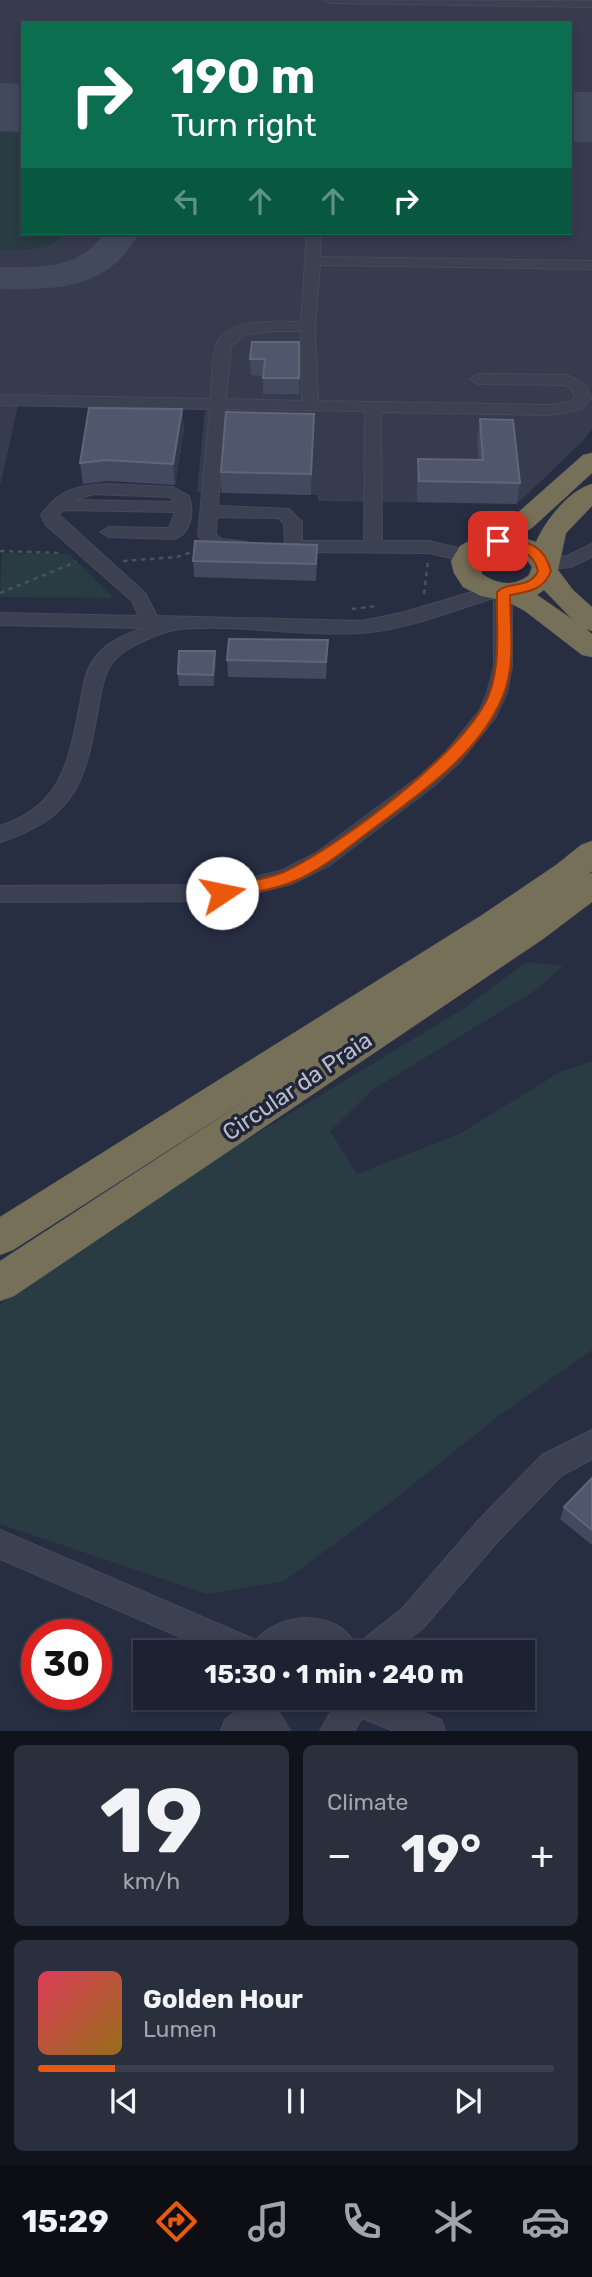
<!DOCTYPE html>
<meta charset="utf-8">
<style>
:root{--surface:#1d2232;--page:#2a2f3e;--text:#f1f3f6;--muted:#a0a4ac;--line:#3b3f4d;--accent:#ea580c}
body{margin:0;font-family:Rubik,sans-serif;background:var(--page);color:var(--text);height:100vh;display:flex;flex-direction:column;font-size:26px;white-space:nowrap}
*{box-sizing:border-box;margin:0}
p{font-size:23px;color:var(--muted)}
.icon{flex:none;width:38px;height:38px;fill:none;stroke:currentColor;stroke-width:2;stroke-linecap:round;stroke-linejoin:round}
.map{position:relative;height:1731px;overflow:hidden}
.sheet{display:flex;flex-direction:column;gap:14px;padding:14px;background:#10131c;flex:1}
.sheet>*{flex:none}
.banner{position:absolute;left:21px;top:21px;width:551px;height:214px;border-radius:0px;box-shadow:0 4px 10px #0003,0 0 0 2px var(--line);background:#0b6e4f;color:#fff;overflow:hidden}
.speed{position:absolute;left:21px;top:1619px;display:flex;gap:14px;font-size:35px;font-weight:700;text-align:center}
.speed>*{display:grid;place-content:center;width:91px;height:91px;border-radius:50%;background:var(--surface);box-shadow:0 4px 10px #0003,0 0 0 2px var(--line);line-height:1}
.speed .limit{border:10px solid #d22;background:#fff;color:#111}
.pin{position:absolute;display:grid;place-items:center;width:60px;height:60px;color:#fff;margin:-30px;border-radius:14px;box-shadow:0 4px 10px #0006}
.me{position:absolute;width:77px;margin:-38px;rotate:79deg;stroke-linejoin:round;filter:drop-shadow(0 0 5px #0008)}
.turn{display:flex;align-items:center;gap:24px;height:147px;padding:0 35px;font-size:32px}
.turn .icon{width:91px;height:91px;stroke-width:2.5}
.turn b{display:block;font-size:49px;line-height:60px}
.lanes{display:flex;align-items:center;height:66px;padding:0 35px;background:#0003;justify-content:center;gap:35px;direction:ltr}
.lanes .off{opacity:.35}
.big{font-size:52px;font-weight:700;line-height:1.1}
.sheet .tile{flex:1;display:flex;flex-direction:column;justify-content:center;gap:10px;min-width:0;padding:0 24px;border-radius:10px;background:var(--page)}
.sheet .dial{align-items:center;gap:0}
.dial b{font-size:91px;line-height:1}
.song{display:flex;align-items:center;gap:21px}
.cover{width:84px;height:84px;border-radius:10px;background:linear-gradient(135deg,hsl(350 70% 55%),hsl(40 70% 35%))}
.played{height:7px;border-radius:4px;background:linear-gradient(90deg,var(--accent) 15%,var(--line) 15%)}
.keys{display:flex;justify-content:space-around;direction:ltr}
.heat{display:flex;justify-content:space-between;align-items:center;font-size:38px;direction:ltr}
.sheet .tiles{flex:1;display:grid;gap:14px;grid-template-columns:1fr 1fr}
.tile:last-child{grid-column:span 2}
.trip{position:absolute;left:133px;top:1640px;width:402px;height:70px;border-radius:0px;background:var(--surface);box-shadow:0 4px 10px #0003,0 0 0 2px var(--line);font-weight:700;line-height:70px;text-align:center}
.menu{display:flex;height:112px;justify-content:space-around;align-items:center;background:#0c0e14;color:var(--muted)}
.menu .icon{width:49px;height:49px}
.menu .active{color:var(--accent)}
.menu b{font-size:32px;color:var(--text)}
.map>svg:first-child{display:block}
.airport{fill:#363b4e;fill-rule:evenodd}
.green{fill:#293b43}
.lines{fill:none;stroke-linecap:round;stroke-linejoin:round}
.taxiway{fill:#42495d;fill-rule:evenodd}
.runway{fill:#42495d;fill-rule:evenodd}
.minor-casing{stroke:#454a5b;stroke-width:2}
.highway-casing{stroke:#434959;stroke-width:1}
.path{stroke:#43545a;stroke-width:2.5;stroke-dasharray:4.5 4.5;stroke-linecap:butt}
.minor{fill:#3c4151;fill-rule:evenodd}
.highway{fill:#777059;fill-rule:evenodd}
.wall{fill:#434a5f}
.shaded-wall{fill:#32394f}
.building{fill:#50566b;stroke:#60667a;stroke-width:2}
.route{fill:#ea580c;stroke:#983908;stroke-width:2}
.labels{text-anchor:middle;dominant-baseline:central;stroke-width:7;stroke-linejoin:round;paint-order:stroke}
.street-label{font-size:23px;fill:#b9bdcb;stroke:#202637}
</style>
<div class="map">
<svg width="592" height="1731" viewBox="0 0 592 1731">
<rect width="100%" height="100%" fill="#272e42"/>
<!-- airport -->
<path class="airport" d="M 0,0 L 592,0 L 592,429 L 583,441 L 517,504 L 318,501 L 318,495 L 197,492 L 205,410 L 22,404 L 18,406 L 0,486 ZM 23,23 L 570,23 L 570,233 L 23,233 Z"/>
<!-- green -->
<g class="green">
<path d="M 0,132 L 23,133 L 23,233 L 65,233 C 51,252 22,250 0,250 Z"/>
<polygon points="2,553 69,554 114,598 0,597"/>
<polygon points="526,962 563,966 533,992 372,1090 330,1131 357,1174 459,1134 560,1072 592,1061 592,1350 500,1415 390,1503 284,1581 207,1594 0,1524 0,1304 121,1216 463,1009"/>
</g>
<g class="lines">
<!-- taxiway -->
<path class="taxiway" d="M 103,233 L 139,233 C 109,289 58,290 0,289 L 0,267 C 37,267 82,270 103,233 Z"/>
<!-- runway -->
<g class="runway">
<polygon points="0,83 23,84 23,132 0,131"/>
<rect x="570" y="92" width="22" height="50"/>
</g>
<defs>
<g id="minor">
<polygon points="324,0 592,1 592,7 330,3"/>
<path d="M 307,233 L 321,233 L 320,257 L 592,261 L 592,269 L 320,265 L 315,326 L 318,401 L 549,405 L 570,402 L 575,397 L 571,388 L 564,385 L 478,384 L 470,379 L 478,374 L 567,375 L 586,385 L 591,398 L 581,409 L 549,415 L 381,412 L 382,541 L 429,541 L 474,552 L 477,556 L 474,560 L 468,562 L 429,553 L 290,552 L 281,546 L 285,542 L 284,524 L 279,518 L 217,517 L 216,534 L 221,539 L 247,542 L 250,546 C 237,560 208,549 198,536 L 210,409 L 0,405 L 0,395 L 211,399 C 212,386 211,354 217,343 C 231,317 276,322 301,322 ZM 274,331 L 301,331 L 302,401 L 226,399 L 231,346 L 245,335 ZM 226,409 L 365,411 L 364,541 L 302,541 L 302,522 L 289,509 L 218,506 Z"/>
<path d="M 108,484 L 173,487 L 189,496 C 194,512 192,534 173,539 L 109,537 L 100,532 L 109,527 L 169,528 L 175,512 L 63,510 L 59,515 L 145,593 L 157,616 L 362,621 L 405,612 L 496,585 L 509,588 L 512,592 L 512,666 L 507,693 L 495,718 L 460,762 L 435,785 L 330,865 L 292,884 L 222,901 L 0,902 L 0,886 L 222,885 L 280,871 L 316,853 L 421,775 L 446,752 L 480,710 L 487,693 L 494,666 L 494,598 C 451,611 406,630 361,633 C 301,637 241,624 181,629 C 166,630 142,641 128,649 C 106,662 103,680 99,703 C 86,778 79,817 0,842 L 0,826 C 62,806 68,763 80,705 C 83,687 85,669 97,655 C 109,641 127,634 143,628 L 0,625 L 0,613 L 139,616 L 132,601 L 46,525 L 41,515 C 59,490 78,485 108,484 ZM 94,494 L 170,497 L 174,502 L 74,500 Z"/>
<polygon points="592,544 592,557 571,567 544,570 535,564 538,560 567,556"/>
<path d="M 592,1430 L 592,1459 L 562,1475 L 497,1542 L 423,1628 L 392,1652 L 322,1652 L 304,1646 L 293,1647 L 286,1652 L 215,1652 L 0,1559 L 0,1530 L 256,1640 C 282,1612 335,1608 356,1645 L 403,1608 L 477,1522 L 542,1455 Z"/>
<polygon points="240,1698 270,1698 290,1731 221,1731 225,1720 243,1706"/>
<polygon points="339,1698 387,1698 441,1720 445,1731 394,1731 362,1718 354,1731 320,1731"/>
</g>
<g id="highway">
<path d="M 592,453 L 592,473 L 532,528 L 518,536 L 536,542 C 545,521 569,490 592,484 L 592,506 L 566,533 L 558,570 L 573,590 L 592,607 L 592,631 L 586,629 L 592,634 L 592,657 L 582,655 L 525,611 L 506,601 L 481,596 L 463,587 L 454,573 L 451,561 L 460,546 L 514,516 L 583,455 ZM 507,550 L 526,559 L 532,567 L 529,575 C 514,587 498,585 482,574 L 478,561 C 484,550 495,550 507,550 ZM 544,590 L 572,619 L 537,595 Z"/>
<polygon points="592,841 592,871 589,874 592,873 592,902 543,939 14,1296 0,1301 0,1261 256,1094 13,1250 0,1255 0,1217 482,915 556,865 581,845"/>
</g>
</defs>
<!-- minor casing -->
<use href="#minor" class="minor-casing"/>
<!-- highway casing -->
<use href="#highway" class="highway-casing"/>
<!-- path -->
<g class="path">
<polyline points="0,551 62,553"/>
<polyline points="123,561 177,557 198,550"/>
<polyline points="0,593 76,562"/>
<polyline points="424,594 428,561"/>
<polyline points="352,609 376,606"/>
</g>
<!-- minor -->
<use href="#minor" class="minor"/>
<!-- highway -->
<use href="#highway" class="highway"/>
</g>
<!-- wall -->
<g class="wall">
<polygon points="299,342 299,394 263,394 263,376 251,375 250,359"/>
<polygon points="182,409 184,430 175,485 108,481 83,484 80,463"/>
<polygon points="480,419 520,483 517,504 417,502 417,480 418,459 479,460 477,440"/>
<polygon points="313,435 311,495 222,493 221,472"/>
<polygon points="193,561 317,561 316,581 194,577"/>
<polygon points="327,657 326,679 228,677 227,660"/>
<polygon points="216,663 214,686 179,686 178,674"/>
<polygon points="592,1478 592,1545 560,1519 564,1507"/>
</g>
<!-- shaded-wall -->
<g class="shaded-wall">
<polygon points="182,409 184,430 175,485 173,464"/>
<polygon points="215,651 216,663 214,686 213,675"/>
</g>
<!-- building -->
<g class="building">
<polygon points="252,342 299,342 299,378 263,378 265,359 250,359"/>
<polygon points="89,408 182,409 173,464 106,460 80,463"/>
<polygon points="226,412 314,414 311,474 221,472"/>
<polygon points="480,419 513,420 520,483 419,481 418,459 483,460"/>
<polygon points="195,541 317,545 316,564 193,561"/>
<polygon points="229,639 328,640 326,662 227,660"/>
<polygon points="179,651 215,651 213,675 178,674"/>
<polygon points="592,1478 592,1530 564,1507"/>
</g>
<!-- route -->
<path class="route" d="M 498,537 C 524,542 543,541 551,571 C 544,590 528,592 510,595 C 510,627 516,665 503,696 C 479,755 419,794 370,831 C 345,850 320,871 290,883 C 269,891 244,894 222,899 L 217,897 L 214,893 L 217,889 C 238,882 263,881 284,872 C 337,848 472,747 490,692 C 501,661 496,624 497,592 C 509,580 529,590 538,571 C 532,548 513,549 493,544 L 493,538 Z"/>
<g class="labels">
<!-- street labels -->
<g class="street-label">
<text transform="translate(297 1086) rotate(-34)">Circular da Praia</text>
</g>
</g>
</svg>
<div class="speed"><div class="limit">30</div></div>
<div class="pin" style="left:498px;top:541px;background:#d93025"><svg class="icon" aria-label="arrive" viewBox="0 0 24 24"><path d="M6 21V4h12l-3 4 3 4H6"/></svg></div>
<svg class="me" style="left:222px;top:893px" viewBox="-20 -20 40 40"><circle r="19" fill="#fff"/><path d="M0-13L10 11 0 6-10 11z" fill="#ea580c"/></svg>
<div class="trip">15:30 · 1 min · 240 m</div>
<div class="banner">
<div class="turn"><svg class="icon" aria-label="right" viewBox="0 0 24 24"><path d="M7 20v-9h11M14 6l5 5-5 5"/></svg><div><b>190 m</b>Turn right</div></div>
<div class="lanes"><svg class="icon off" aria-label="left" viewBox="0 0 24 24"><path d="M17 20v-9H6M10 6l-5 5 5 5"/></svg><svg class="icon off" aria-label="ahead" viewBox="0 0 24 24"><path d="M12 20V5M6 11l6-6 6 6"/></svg><svg class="icon off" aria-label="ahead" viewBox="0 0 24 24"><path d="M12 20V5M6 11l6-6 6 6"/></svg><svg class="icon" aria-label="right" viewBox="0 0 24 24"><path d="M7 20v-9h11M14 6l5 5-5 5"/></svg></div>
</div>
</div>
<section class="sheet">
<div class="tiles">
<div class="tile dial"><b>19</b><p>km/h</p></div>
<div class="tile"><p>Climate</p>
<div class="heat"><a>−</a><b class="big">19°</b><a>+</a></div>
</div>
<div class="tile">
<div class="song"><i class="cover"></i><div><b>Golden Hour</b><p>Lumen</p></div></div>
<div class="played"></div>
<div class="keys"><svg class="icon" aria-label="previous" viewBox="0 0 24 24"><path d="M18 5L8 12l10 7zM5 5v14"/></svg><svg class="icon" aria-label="pause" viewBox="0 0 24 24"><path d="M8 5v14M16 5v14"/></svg><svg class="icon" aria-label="next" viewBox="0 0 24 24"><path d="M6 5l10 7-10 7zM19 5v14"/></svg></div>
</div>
</div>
</section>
<nav class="menu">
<b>15:29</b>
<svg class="icon active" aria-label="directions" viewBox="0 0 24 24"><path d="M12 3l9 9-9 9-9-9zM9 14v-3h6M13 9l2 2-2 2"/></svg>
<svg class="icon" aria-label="music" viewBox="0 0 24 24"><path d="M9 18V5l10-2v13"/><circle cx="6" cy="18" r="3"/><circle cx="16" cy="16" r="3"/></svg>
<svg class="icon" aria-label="phone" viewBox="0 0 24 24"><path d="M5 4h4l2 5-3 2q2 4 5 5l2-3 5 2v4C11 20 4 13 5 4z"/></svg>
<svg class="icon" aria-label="climate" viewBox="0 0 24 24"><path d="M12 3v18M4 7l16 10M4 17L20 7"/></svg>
<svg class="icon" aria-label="car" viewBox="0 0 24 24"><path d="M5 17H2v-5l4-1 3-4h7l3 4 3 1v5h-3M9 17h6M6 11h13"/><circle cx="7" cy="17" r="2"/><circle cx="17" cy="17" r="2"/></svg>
</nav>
